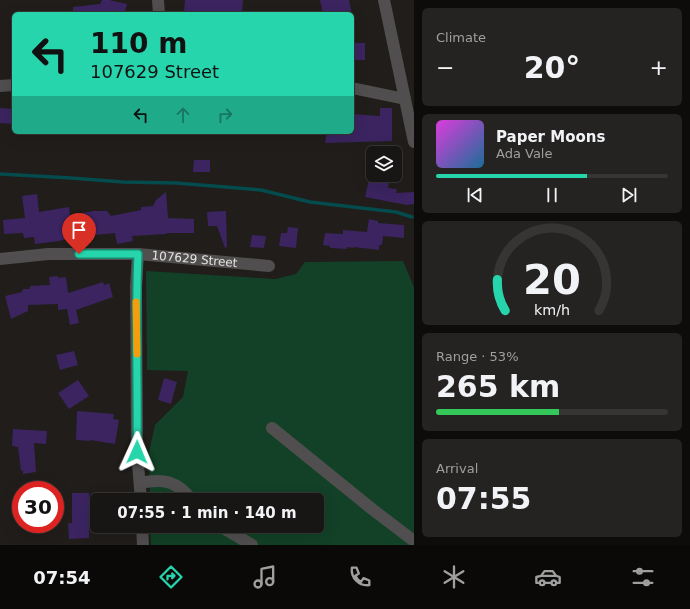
<!DOCTYPE html>
<meta charset="utf-8">
<style>
:root{--surface:#181614;--page:#252322;--text:#f1f3f6;--muted:#9f9fa0;--line:#363534;--accent:#27d5ad}
body{margin:0;font-family:"DejaVu Sans",sans-serif;background:var(--page);color:var(--text);height:100vh;display:flex;flex-direction:column;font-size:15px;white-space:nowrap}
*{box-sizing:border-box;margin:0}
p{font-size:13px;color:var(--muted)}
.icon{flex:none;width:22px;height:22px;fill:none;stroke:currentColor;stroke-width:2;stroke-linecap:round;stroke-linejoin:round}
.map{position:relative;flex:1;overflow:hidden}
.details{display:flex;flex-direction:column;gap:8px;padding:8px;background:#0d0c0b;width:276px}
.details>*{flex:none}
.hud{position:absolute;left:12px;top:12px;width:342px;height:122px;border-radius:6px;box-shadow:0 4px 16px #0002,0 0 0 1px var(--line);background:#27d5ad;color:#111;overflow:hidden}
.controls{position:absolute;left:366px;top:146px;display:grid;gap:8px}
.controls a{display:grid;place-items:center;width:36px;height:36px;border-radius:6px;background:var(--surface);box-shadow:0 4px 16px #0002,0 0 0 1px var(--line);font-size:20px}
.speed{position:absolute;left:12px;top:481px;display:flex;gap:8px;font-size:20px;font-weight:700;text-align:center}
.speed>*{display:grid;place-content:center;width:52px;height:52px;border-radius:50%;background:var(--surface);box-shadow:0 4px 16px #0002,0 0 0 1px var(--line);line-height:1}
.speed .limit{border:6px solid #d22;background:#fff;color:#111}
.pin{position:absolute;display:grid;place-items:center;width:34px;height:34px;color:#fff;margin:-41px -17px;border-radius:50% 50% 50% 0;rotate:-45deg;box-shadow:0 0 4px #0007}
.pin .icon{rotate:45deg}
.me{position:absolute;width:44px;margin:-22px;rotate:1deg;stroke-linejoin:round;filter:drop-shadow(0 0 3px #0008)}
.turn{display:flex;align-items:center;gap:14px;height:84px;padding:0 12px;font-size:18px}
.turn .icon{width:52px;height:52px;stroke-width:2.5}
.turn b{display:block;font-size:28px;line-height:34px}
.lanes{display:flex;align-items:center;height:38px;padding:0 12px;background:#0003;justify-content:center;gap:20px;direction:ltr}
.lanes .off{opacity:.35}
.big{font-size:30px;font-weight:700;line-height:1.1}
.details .card{flex:1;display:flex;flex-direction:column;justify-content:center;gap:6px;min-width:0;padding:0 14px;border-radius:6px;background:var(--page)}
.details .dial{align-items:center;gap:0}
.dial svg{height:104px;overflow:visible;fill:none;stroke:var(--line);stroke-width:7;stroke-linecap:round;text-anchor:middle}
.dial text{fill:var(--text);stroke:none}
.song{display:flex;align-items:center;gap:12px}
.cover{width:48px;height:48px;border-radius:6px;background:linear-gradient(135deg,hsl(300 70% 55%),hsl(200 70% 35%))}
.played{height:4px;border-radius:2px;background:linear-gradient(90deg,var(--accent) 65%,var(--line) 65%)}
.keys{display:flex;justify-content:space-around;direction:ltr}
.heat{display:flex;justify-content:space-between;align-items:center;font-size:22px;direction:ltr}
.charge{height:6px;border-radius:3px;background:linear-gradient(90deg,#34c759 53%,var(--line) 0)}
.trip{position:absolute;left:90px;top:493px;width:234px;height:40px;border-radius:6px;background:var(--surface);box-shadow:0 4px 16px #0002,0 0 0 1px var(--line);font-weight:700;line-height:40px;text-align:center}
.tab-bar{display:flex;height:64px;justify-content:space-around;align-items:center;background:#0a0908;color:var(--muted)}
.tab-bar .icon{width:28px;height:28px}
.tab-bar .on{color:var(--accent)}
.tab-bar b{font-size:18px;color:var(--text)}
main{display:flex;flex:1;min-height:0}
.map>svg:first-child{display:block}
.green{fill:#124127}
.lines{fill:none;stroke-linecap:round;stroke-linejoin:round}
.stream{stroke:#044b4d;stroke-width:3.5}
.building{fill:#3b2460}
.minor{stroke:#504e4e;stroke-width:12}
.route-casing{stroke:#198a70;stroke-width:10}
.route{stroke:#27d5ad;stroke-width:7}
.slow{stroke:#f59e0b;stroke-width:7}
.labels{text-anchor:middle;dominant-baseline:central;stroke-width:4;stroke-linejoin:round;paint-order:stroke}
.street-label{font-size:12px;fill:#e4e3e0;stroke:#171411}
</style>
<main>
<div class="map">
<svg width="414" height="545" viewBox="0 0 414 545">
<rect width="100%" height="100%" fill="#201d1a"/>
<!-- green -->
<polygon class="green" points="403,261 414,287 414,545 151,545 150,526 317,526 317,500 150,500 149,452 155,425 183,397 188,371 147,370 146,271 275,279 296,274 305,262"/>
<g class="lines">
<!-- stream -->
<polyline class="stream" points="0,174 71,178 123,182 176,183 261,190 310,202 396,212 412,217"/>
</g>
<!-- building -->
<g class="building">
<polygon points="102,0 109,0 127,4 124,14 73,14 73,7 100,4"/>
<polygon points="185,0 243,0 242,14 195,14 184,12"/>
<polygon points="320,0 349,0 352,14 323,14"/>
<rect x="352" y="43" width="13" height="17"/>
<polygon points="0,108 14,109 13,124 0,123"/>
<polygon points="380,108 392,108 392,141 325,143 327,132 352,132 352,114 380,116"/>
<polygon points="194,160 210,160 210,172 193,172"/>
<polygon points="370,175 390,175 388,188 397,189 396,193 414,192 414,204 407,205 365,197"/>
<polygon points="166,192 168,218 194,219 194,233 167,233 166,234 132,236 133,241 117,244 115,233 76,237 59,241 35,244 34,237 24,238 23,233 4,234 3,220 25,218 22,196 37,194 39,212 69,207 70,215 94,211 107,211 111,216 141,210 141,207 153,206 156,200"/>
<polygon points="226,211 227,247 225,248 217,226 208,226 207,212"/>
<polygon points="369,219 378,221 378,223 404,225 404,238 383,236 382,245 379,245 379,250 354,247 354,248 347,247 347,249 330,248 330,246 323,245 325,233 343,234 343,230 367,232"/>
<polygon points="288,227 298,228 296,248 279,246 281,233 287,233"/>
<polygon points="252,235 266,236 264,248 250,247"/>
<polygon points="58,276 58,278 66,277 68,293 103,282 104,285 109,283 113,297 76,310 79,323 70,325 67,309 58,310 58,304 28,305 28,311 11,319 5,296 22,292 23,289 30,289 30,286 50,285 49,277"/>
<polygon points="74,351 78,365 60,370 56,355"/>
<polygon points="164,378 177,382 171,404 158,400"/>
<polygon points="78,380 89,396 69,409 58,393"/>
<polygon points="77,411 114,414 113,419 119,420 115,444 90,440 90,441 76,440"/>
<polygon points="13,429 47,431 46,444 34,443 36,472 23,474 23,470 21,471 18,447 12,446"/>
<polygon points="72,493 89,493 89,538 69,539 68,523 72,523"/>
</g>
<g class="lines">
<!-- minor -->
<g class="minor">
<polyline points="158,0 159,14"/>
<polyline points="384,0 414,142"/>
<polyline points="0,86 14,85"/>
<polyline points="352,88 405,99"/>
<polyline points="138,254 136,286 137,452 141,500"/>
<path id="s1" d="M 0,259 L 48,254 L 138,254 L 269,266"/>
<polyline points="272,428 372,509 414,541"/>
<path d="M 140,483 C 163,478 177,481 192,500"/>
<polyline points="142,526 143,545"/>
<polyline points="220,526 252,545"/>
</g>
</g>
<g class="lines">
<defs>
<path id="route" d="M 79,254 L 138,254 C 135,320 138,386 137,452"/>
</defs>
<!-- route casing -->
<use href="#route" class="route-casing"/>
<!-- route -->
<use href="#route" class="route"/>
<!-- slow -->
<polyline class="slow" points="136,302 137,354"/>
</g>
<g class="labels">
<!-- street labels -->
<g class="street-label">
<text stroke="none"><textPath href="#s1" startOffset="195">107629 Street</textPath></text>
</g>
</g>
</svg>
<div class="controls">
<a><svg class="icon" aria-label="layers" viewBox="0 0 24 24"><path d="M12 4l9 5-9 5-9-5zM3 14l9 5 9-5"/></svg></a>
</div>
<div class="speed"><div class="limit">30</div></div>
<div class="pin" style="left:79px;top:254px;background:#d93025"><svg class="icon" aria-label="arrive" viewBox="0 0 24 24"><path d="M6 21V4h12l-3 4 3 4H6"/></svg></div>
<svg class="me" style="left:137px;top:452px" viewBox="-20 -20 40 40"><path d="M0-17L14 15 0 8-14 15z" fill="#27d5ad" stroke="#fff" stroke-width="4"/></svg>
<div class="trip">07:55 · 1 min · 140 m</div>
<div class="hud">
<div class="turn"><svg class="icon" aria-label="left" viewBox="0 0 24 24"><path d="M17 20v-9H6M10 6l-5 5 5 5"/></svg><div><b>110 m</b>107629 Street</div></div>
<div class="lanes"><svg class="icon" aria-label="left" viewBox="0 0 24 24"><path d="M17 20v-9H6M10 6l-5 5 5 5"/></svg><svg class="icon off" aria-label="ahead" viewBox="0 0 24 24"><path d="M12 20V5M6 11l6-6 6 6"/></svg><svg class="icon off" aria-label="right" viewBox="0 0 24 24"><path d="M7 20v-9h11M14 6l5 5-5 5"/></svg></div>
</div>
</div>
<section class="details">
<div class="card"><p>Climate</p>
<div class="heat"><a>−</a><b class="big">20°</b><a>+</a></div>
</div>
<div class="card">
<div class="song"><i class="cover"></i><div><b>Paper Moons</b><p>Ada Vale</p></div></div>
<div class="played"></div>
<div class="keys"><svg class="icon" aria-label="previous" viewBox="0 0 24 24"><path d="M18 5L8 12l10 7zM5 5v14"/></svg><svg class="icon" aria-label="pause" viewBox="0 0 24 24"><path d="M8 5v14M16 5v14"/></svg><svg class="icon" aria-label="next" viewBox="0 0 24 24"><path d="M6 5l10 7-10 7zM19 5v14"/></svg></div>
</div>
<div class="card dial"><svg viewBox="0 0 100 80">
<path d="M14 69A42 42 0 1 1 86 69"/>
<path d="M14 69A42 42 0 0 1 8 45" stroke="#27d5ad"/>
<text x="50" y="56" font-size="32" font-weight="700">20</text>
<text x="50" y="72" font-size="11">km/h</text>
</svg></div>
<div class="card"><p>Range · 53%</p><b class="big">265 km</b><div class="charge"></div></div>
<div class="card"><p>Arrival</p><b class="big">07:55</b></div>
</section>
</main>
<nav class="tab-bar">
<b>07:54</b>
<svg class="icon on" aria-label="directions" viewBox="0 0 24 24"><path d="M12 3l9 9-9 9-9-9zM9 14v-3h6M13 9l2 2-2 2"/></svg>
<svg class="icon" aria-label="music" viewBox="0 0 24 24"><path d="M9 18V5l10-2v13"/><circle cx="6" cy="18" r="3"/><circle cx="16" cy="16" r="3"/></svg>
<svg class="icon" aria-label="phone" viewBox="0 0 24 24"><path d="M5 4h4l2 5-3 2q2 4 5 5l2-3 5 2v4C11 20 4 13 5 4z"/></svg>
<svg class="icon" aria-label="climate" viewBox="0 0 24 24"><path d="M12 3v18M4 7l16 10M4 17L20 7"/></svg>
<svg class="icon" aria-label="car" viewBox="0 0 24 24"><path d="M5 17H2v-5l4-1 3-4h7l3 4 3 1v5h-3M9 17h6M6 11h13"/><circle cx="7" cy="17" r="2"/><circle cx="17" cy="17" r="2"/></svg>
<svg class="icon" aria-label="filters" viewBox="0 0 24 24"><path d="M4 7h16M4 17h16"/><circle cx="9" cy="7" r="2"/><circle cx="15" cy="17" r="2"/></svg>
</nav>
